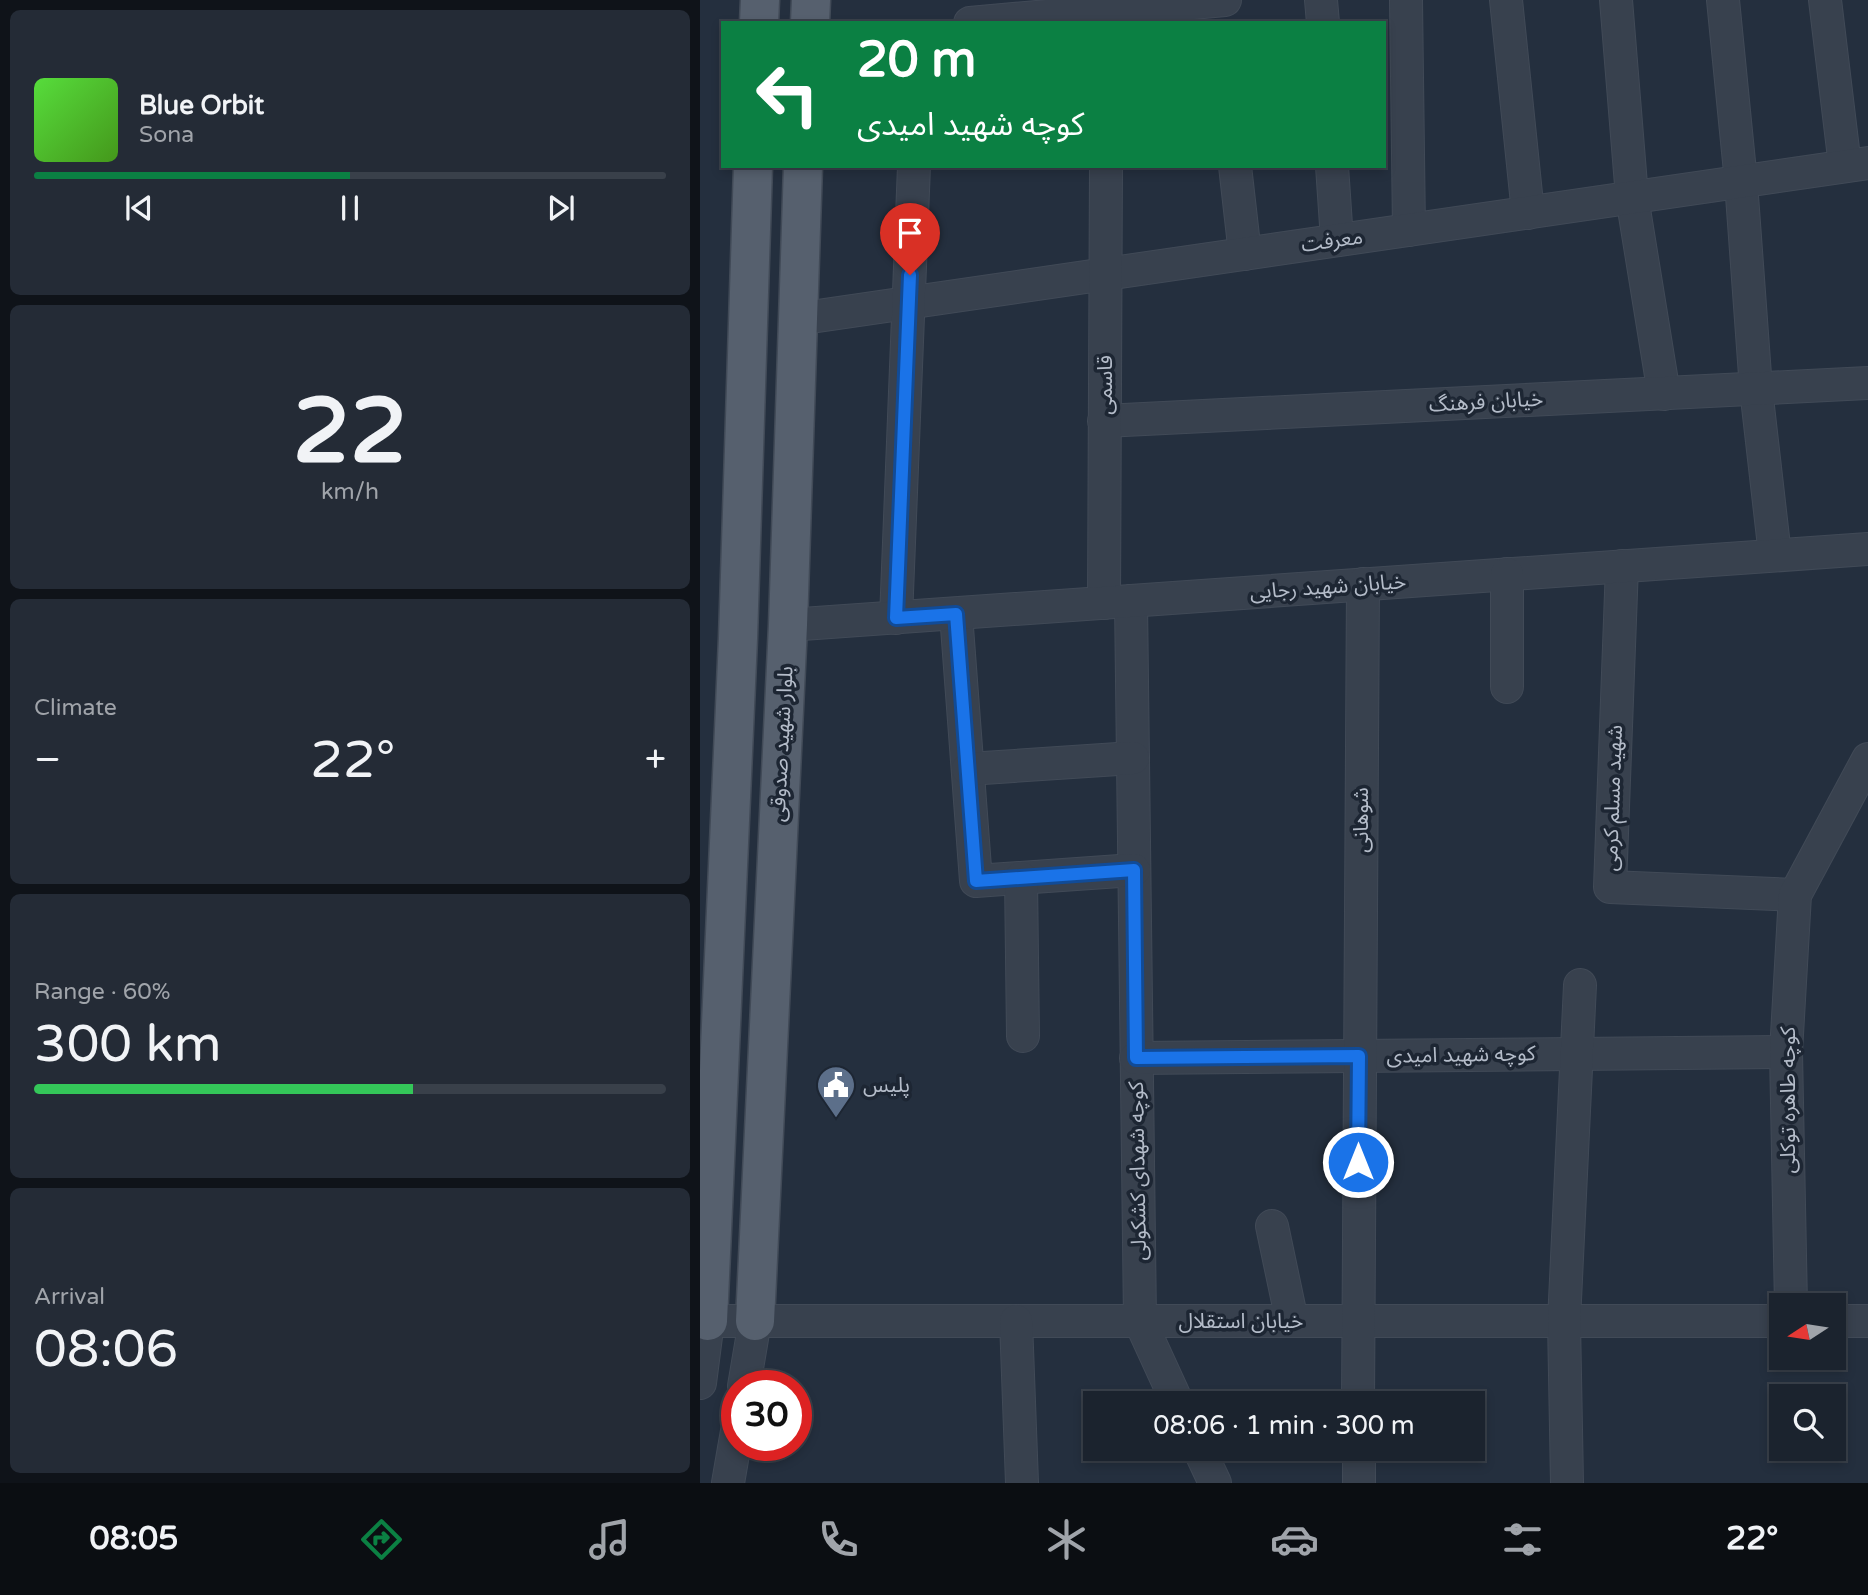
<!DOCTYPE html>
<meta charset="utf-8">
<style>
:root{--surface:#1b232e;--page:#242b36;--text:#f1f3f6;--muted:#a0a4aa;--line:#39404a;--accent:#0b8043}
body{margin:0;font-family:"Varela Round","Noto Sans Arabic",sans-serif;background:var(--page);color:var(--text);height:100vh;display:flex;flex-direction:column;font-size:26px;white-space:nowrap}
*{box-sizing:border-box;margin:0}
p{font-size:23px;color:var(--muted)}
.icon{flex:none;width:38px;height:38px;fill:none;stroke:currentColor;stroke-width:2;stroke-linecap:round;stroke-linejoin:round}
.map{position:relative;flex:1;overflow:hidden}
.drawer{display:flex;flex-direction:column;gap:10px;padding:10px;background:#0f1319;width:700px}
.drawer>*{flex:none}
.hud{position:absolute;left:21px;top:21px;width:665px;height:147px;border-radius:0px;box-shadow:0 4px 10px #0003,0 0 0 2px var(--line);background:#0b8043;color:#fff;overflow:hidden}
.needle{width:46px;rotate:258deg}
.controls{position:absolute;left:1069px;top:1293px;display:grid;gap:14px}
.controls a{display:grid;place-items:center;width:77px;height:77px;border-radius:0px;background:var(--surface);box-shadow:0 4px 10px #0003,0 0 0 2px var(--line);font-size:35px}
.speed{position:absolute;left:21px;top:1370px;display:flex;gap:14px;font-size:35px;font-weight:700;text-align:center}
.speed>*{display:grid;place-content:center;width:91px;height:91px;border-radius:50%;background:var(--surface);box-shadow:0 4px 10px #0003,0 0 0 2px var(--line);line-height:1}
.speed .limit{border:10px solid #d22;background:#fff;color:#111}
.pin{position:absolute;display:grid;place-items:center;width:60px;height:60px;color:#fff;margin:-72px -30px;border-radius:50% 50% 50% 0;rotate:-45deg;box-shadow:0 0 7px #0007}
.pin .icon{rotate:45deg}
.me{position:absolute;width:77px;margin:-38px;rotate:0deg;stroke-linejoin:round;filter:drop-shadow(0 0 5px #0008)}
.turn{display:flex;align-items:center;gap:24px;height:147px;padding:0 21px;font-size:32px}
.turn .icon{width:91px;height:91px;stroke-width:2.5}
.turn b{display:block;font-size:49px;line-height:60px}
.big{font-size:52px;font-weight:600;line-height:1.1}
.drawer .widget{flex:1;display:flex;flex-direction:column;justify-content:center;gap:10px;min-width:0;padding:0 24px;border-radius:10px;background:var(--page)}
.drawer .dial{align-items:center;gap:0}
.dial b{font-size:91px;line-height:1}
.song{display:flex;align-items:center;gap:21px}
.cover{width:84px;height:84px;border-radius:10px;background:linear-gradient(135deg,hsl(110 70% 55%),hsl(100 70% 35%))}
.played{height:7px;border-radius:4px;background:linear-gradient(90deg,var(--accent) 50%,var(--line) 50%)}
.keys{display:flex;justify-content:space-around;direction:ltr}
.heat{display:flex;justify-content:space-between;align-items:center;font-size:38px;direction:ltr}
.charge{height:10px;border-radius:5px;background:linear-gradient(90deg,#34c759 60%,var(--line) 0)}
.trip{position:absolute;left:383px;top:1391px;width:402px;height:70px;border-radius:0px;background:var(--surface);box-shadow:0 4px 10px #0003,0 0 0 2px var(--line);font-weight:600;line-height:70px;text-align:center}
.menu{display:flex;height:112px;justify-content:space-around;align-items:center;background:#0b0e12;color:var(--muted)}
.menu .icon{width:49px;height:49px}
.menu .current{color:var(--accent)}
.menu b{font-size:32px;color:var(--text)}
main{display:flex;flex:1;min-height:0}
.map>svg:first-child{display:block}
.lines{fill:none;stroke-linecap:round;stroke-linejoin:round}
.minor-casing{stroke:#414a57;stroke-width:34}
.major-casing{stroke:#414a57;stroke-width:41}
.minor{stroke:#38414e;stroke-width:32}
.major{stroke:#56606e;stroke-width:38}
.route-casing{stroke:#114b97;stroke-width:18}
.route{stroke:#1a73e8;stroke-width:12}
.labels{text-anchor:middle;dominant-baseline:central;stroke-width:7;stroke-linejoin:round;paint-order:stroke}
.street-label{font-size:21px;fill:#b4bcc9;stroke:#1d2633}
.poi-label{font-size:21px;fill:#b4bcc9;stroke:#1d2633;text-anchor:start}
</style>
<main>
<section class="drawer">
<div class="widget">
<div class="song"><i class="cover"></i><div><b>Blue Orbit</b><p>Sona</p></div></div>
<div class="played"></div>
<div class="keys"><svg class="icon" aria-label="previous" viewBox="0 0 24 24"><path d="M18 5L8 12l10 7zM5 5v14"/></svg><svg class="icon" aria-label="pause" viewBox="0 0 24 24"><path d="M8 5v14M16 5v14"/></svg><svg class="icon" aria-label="next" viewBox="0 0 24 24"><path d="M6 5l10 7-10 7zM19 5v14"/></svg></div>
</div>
<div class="widget dial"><b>22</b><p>km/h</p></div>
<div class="widget"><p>Climate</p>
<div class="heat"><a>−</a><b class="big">22°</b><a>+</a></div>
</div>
<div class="widget"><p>Range · 60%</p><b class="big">300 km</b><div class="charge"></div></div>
<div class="widget"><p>Arrival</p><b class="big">08:06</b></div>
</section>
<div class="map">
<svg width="1168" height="1483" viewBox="0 0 1168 1483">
<rect width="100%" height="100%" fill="#242f3e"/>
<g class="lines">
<defs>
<g id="minor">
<polyline points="621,0 623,23"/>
<polyline points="706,0 709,230"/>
<polyline points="806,0 828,213"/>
<polyline points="916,0 932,197 964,394"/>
<polyline points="1023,0 1041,182 1056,389 1075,555"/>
<polyline points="1125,0 1145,166"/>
<polyline points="270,23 525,0"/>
<polyline points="535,166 545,254"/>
<polyline points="632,166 637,240"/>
<polyline points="97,319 1168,163"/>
<polyline points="404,421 1168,383"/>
<polyline points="922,566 910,887 1095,895"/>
<polyline points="431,601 440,1321 478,1404"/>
<polyline points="404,603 406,166"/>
<polyline points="256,614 276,881 434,870"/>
<polyline points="196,618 214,166"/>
<polyline points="88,625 1168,549"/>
<polyline points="807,687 807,574"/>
<polyline points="268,769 433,758"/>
<polyline points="321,878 323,1036"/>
<polyline points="436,1058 1086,1052"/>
<polyline points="572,1226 592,1321"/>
<polyline points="1091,1306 1086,1052 1095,895 1168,759"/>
<polyline points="0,1321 1082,1321"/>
<polyline points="316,1321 322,1483"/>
<polyline points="1134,1321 1168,1321"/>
<polyline points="0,1383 8,1321"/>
<polyline points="44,1386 55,1321"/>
<polyline points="658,1404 663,584"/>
<polyline points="499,1449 515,1483"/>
<polyline points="659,1449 659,1483"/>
<polyline points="28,1483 37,1431"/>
<polyline points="867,1483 864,1321 880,985"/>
</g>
<g id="major">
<polyline points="59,23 60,0"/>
<polyline points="110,23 111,0"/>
<polyline points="8,1321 38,638 53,166"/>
<polyline points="55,1321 88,625 103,166"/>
</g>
</defs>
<!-- minor casing -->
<use href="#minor" class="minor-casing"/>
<!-- major casing -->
<use href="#major" class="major-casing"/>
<!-- minor -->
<use href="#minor" class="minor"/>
<!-- major -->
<use href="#major" class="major"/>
</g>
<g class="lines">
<defs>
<polyline id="route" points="210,275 196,618 256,614 276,881 434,870 436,1058 659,1056 658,1162"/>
</defs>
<!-- route casing -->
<use href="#route" class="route-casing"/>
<!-- route -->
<use href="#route" class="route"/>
</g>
<!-- icons -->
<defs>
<symbol id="civic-pin" viewBox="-11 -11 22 30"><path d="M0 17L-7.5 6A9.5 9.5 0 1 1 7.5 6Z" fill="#5c6f8a" stroke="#1d2633"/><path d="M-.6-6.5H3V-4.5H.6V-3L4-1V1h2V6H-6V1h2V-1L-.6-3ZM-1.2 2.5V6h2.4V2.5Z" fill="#fff"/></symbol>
</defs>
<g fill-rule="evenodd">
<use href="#civic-pin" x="114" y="1063" width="44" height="60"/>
</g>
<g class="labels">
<!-- street labels -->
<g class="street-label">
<text transform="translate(632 241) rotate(-8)">معرفت</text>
<text transform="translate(405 385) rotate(-90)">قاسمی</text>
<text transform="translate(786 402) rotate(-3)">خیابان فرهنگ</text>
<text transform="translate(628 587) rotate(-4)">خیابان شهید رجایی</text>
<text transform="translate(82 744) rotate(-87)">بلوار شهید صدوقی</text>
<text transform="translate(913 798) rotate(-88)">شهید مسلم کرمی</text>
<text transform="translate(661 820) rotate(-90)">شوهانی</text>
<text transform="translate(761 1055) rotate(-1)">کوچه شهید امیدی</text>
<text transform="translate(1088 1100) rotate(-90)">کوچه طاهره توکلی</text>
<text transform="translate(438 1171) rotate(-91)">کوچه شهدای کشکولی</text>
<text x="541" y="1321">خیابان استقلال</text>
</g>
<!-- poi labels -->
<g class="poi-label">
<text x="163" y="1085">پلیس</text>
</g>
</g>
</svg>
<div class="controls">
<a><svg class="needle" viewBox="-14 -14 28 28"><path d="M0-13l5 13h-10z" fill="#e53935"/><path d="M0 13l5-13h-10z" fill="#a0a4aa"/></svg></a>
<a><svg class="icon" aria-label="search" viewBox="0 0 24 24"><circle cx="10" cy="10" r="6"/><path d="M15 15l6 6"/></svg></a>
</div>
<div class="speed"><div class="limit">30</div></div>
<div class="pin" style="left:210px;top:275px;background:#d93025"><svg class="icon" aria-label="arrive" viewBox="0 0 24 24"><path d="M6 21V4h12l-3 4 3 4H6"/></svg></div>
<svg class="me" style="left:658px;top:1162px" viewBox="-20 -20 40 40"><circle r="17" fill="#1a73e8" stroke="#fff" stroke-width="3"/><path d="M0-11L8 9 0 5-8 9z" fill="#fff"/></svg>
<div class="trip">08:06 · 1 min · 300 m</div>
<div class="hud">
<div class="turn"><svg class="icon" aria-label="left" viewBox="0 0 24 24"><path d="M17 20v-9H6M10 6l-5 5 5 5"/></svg><div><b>20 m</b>کوچه شهید امیدی</div></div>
</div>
</div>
</main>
<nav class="menu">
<b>08:05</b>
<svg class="icon current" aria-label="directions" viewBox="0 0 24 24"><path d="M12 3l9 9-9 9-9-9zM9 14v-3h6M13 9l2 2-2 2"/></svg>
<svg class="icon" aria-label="music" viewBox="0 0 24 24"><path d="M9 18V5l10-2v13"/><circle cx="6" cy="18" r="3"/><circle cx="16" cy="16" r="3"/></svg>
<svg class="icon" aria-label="phone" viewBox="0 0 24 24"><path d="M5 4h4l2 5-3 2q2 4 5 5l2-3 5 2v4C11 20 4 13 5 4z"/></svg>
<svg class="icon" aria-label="climate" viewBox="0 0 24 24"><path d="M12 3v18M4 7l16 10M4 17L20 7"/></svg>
<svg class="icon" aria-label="car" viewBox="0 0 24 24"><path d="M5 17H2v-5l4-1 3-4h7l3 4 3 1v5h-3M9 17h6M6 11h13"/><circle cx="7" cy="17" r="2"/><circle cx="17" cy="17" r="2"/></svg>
<svg class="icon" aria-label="filters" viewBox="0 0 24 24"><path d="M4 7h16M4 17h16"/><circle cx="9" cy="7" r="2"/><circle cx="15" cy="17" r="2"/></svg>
<b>22°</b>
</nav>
